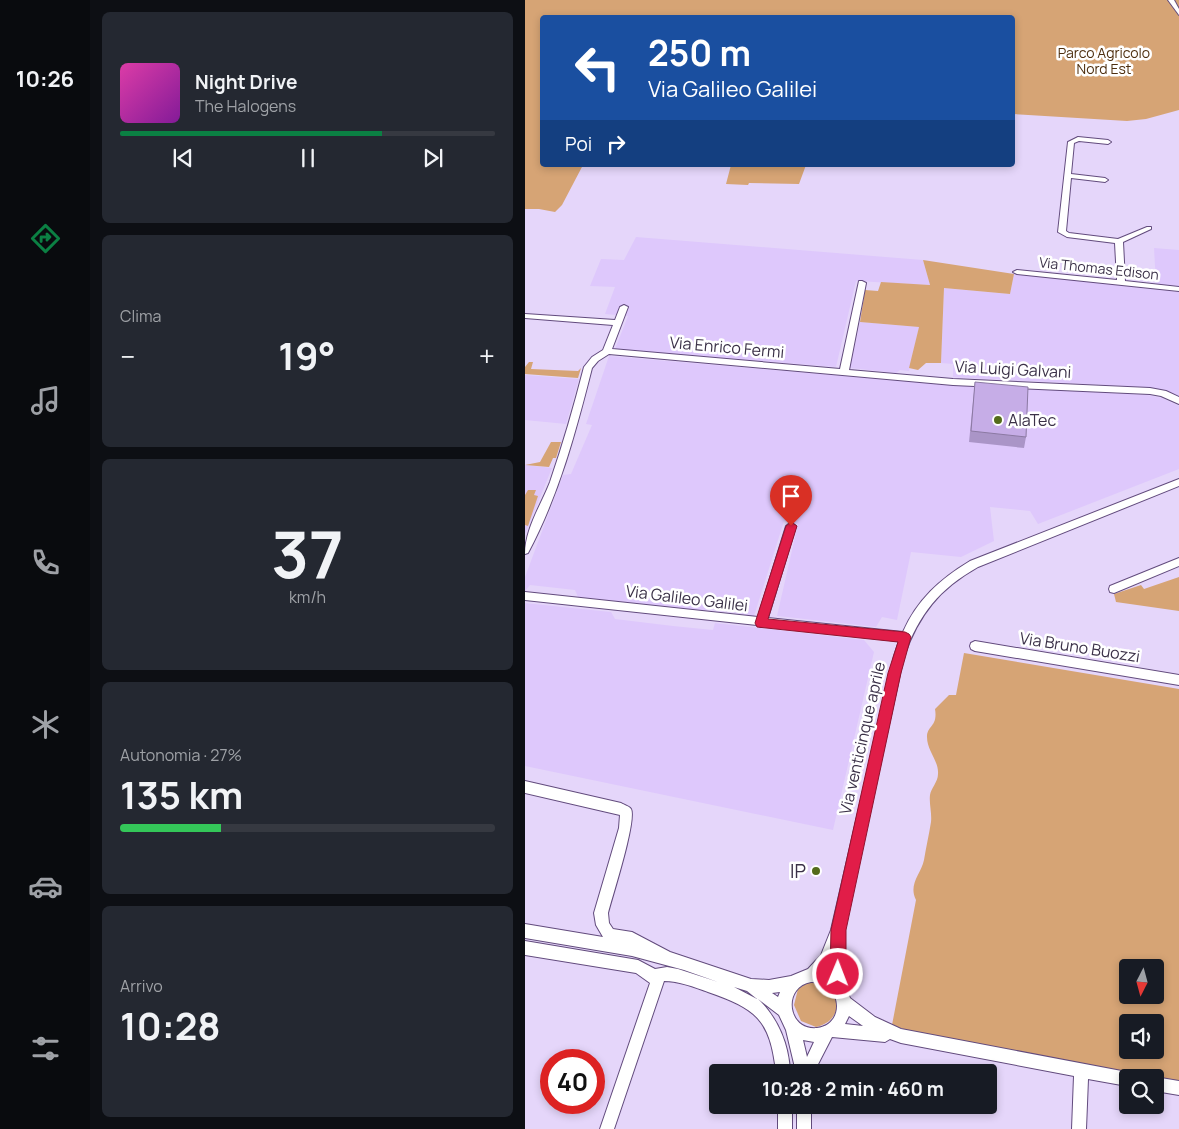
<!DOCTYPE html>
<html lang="it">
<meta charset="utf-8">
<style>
:root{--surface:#171b24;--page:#242831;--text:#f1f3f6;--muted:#9ea1a6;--line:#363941;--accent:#0b8043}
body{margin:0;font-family:Manrope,sans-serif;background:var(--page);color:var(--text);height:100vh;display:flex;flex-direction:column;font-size:19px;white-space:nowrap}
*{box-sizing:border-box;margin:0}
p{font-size:16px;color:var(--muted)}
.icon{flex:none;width:28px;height:28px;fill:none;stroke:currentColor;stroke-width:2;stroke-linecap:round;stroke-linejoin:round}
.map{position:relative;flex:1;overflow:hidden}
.sheet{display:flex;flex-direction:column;gap:12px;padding:12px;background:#0d0f14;width:435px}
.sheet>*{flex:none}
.guide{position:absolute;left:15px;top:15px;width:475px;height:152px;border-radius:5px;box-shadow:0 2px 8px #0003;background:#1a4fa0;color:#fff;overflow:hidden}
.needle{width:32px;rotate:186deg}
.fabs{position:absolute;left:594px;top:959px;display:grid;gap:10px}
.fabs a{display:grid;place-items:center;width:45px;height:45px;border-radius:5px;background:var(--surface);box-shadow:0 2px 8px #0003;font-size:25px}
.speed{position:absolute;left:15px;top:1049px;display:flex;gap:10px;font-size:25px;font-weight:700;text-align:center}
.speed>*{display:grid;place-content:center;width:65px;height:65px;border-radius:50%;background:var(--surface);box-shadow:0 2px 8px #0003;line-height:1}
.speed .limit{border:8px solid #d22;background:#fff;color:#111}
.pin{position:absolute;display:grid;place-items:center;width:42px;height:42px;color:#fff;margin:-51px -21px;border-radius:50% 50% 50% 0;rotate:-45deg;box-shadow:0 0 5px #0007}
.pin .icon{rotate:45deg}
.me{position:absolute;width:55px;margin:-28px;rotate:1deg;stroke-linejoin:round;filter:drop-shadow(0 0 4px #0008)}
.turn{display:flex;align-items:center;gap:18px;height:105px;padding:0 25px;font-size:22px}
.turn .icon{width:65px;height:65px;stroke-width:2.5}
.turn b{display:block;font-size:35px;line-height:42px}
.then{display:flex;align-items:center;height:48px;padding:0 25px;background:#0003;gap:10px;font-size:19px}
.big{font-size:38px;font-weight:700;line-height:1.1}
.sheet .widget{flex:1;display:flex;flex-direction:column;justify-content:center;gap:8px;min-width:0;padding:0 18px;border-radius:8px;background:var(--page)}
.sheet .dial{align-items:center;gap:0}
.dial b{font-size:65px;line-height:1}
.song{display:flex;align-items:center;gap:15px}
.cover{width:60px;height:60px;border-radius:8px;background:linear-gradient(135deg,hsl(320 70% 55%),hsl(290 70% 35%))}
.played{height:5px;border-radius:2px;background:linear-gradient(90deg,var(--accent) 70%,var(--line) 70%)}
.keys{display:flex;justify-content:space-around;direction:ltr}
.heat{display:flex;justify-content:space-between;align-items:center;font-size:28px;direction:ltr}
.charge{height:8px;border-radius:4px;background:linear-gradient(90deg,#34c759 27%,var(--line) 0)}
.trip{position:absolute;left:184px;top:1064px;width:288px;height:50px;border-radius:5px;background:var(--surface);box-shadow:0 2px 8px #0003;font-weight:700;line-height:50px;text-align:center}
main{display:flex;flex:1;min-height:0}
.tab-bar{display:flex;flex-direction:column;width:90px;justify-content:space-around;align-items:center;background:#090b0e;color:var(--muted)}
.tab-bar .icon{width:35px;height:35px}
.tab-bar .selected{color:var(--accent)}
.tab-bar b{font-size:22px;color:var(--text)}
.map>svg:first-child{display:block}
.built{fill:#dec8fc}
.green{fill:#d6a475;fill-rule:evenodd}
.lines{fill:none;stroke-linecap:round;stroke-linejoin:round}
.minor-casing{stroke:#624b7d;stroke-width:2}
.minor{fill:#fff;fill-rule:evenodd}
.wall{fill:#aa95c7}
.building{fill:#c6ade7;stroke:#8b79a2}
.route{fill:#e11d48;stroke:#92132f}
.poi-dot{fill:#546b1b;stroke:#fff;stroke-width:2}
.labels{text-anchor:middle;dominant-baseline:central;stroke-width:5;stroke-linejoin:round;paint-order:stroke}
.far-park-label{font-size:14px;fill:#4e2f0f;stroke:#fff}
.far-street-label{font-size:14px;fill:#3b3148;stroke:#fff}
.street-label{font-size:16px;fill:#3b3148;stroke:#fff}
.poi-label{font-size:16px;fill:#3b3148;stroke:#fff;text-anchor:start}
.near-poi-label{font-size:19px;fill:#3b3148;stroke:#fff;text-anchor:end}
</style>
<main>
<nav class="tab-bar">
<b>10:26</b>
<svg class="icon selected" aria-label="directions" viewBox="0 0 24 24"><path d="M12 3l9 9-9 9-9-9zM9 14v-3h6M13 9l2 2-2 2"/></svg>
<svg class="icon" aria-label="music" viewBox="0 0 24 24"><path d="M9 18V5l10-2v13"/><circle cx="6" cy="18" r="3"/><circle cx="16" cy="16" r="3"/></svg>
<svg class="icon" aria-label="phone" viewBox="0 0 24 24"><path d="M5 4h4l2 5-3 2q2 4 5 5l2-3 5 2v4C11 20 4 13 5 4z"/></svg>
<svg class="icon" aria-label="climate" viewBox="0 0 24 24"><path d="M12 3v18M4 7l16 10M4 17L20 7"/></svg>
<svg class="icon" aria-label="car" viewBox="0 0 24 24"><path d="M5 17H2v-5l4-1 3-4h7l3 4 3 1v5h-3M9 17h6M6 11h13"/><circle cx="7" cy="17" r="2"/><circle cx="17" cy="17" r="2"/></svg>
<svg class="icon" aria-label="filters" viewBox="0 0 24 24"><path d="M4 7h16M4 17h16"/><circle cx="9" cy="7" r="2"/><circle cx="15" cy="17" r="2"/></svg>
</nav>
<section class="sheet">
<div class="widget">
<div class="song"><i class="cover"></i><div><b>Night Drive</b><p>The Halogens</p></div></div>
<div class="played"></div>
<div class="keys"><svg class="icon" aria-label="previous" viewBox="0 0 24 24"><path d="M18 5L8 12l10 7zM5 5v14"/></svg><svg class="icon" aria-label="pause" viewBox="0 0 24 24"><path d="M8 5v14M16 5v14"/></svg><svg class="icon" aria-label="next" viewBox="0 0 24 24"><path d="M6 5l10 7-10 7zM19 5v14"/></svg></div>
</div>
<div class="widget"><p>Clima</p>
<div class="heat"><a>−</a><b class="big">19°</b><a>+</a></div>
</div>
<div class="widget dial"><b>37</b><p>km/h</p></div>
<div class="widget"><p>Autonomia · 27%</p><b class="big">135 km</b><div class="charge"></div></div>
<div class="widget"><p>Arrivo</p><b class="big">10:28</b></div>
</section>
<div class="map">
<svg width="654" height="1129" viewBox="0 0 654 1129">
<rect width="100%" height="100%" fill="#e5d6fa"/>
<!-- built -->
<g class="built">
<polygon points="111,237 398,260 405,285 331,281 311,367 90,349 103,316 80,314 90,287 65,286 76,259 99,260"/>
<polygon points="629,248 654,250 654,286 631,284"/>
<polygon points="489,274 654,292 654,396 634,389 619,387 428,377 428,364 416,363 419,288 485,294"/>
<polygon points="335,322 394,327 384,371 375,370 371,373 325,368"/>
<polygon points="84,356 401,383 622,395 637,398 654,406 654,469 513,524 505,511 465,507 469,541 436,557 386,552 372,620 357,617 351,627 252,616 273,524 259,521 229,616 218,615 216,608 185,605 180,611 174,610 53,597 50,590 5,585 0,591 0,577 38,475 46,474 67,425 61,424"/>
<polygon points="0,375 54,379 41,424 0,420"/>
<polygon points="0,465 27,468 0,534"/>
<polygon points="0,603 86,612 90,619 148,626 188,630 190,623 339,640 349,652 308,830 0,766"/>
</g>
<!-- green -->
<g class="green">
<polygon points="0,0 654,0 654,110 621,119 602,121 488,114 488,18 18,18 18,165 58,165 37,205 30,212 14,209 0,209"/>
<polygon points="206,165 281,165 274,184 224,183 223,185 201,184"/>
<polygon points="398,260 489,274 485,294 419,288 416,363 401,363 393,370 384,368 394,327 335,322 340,290 353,291 356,282 405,285"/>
<polygon points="4,362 8,362 6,369 53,371 56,368 53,378 0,374 0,367"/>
<polygon points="26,442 36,442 31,458 28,458 24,467 0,465 15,462"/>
<polygon points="3,490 11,490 9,495 13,496 3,526 0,525 0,495"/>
<polygon points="654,577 654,611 591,602 589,594 616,585 619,589"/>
<path d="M 439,653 L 654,689 L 654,1083 L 599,1074 L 396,1035 L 367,1025 L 391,900 C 383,884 396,874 399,860 C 401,847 404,835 406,822 C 407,813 404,804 405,795 C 406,788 413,782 413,774 C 414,761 402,751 402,737 C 402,725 413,727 410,709 L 424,695 L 431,695 ZM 602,968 L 630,968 L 630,995 L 602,995 ZM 602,1022 L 630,1022 L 630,1050 L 602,1050 Z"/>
<path d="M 288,979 L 306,985 L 313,1005 C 310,1017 304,1024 291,1027 L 276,1021 L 269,1005 L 273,989 Z"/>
</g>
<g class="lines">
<defs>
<g id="minor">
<polygon points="643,0 649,0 654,9 654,15"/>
<polygon points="553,137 583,140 586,142 583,144 554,141 549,143 546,174 580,178 583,180 580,182 546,178 541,231 544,233 593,239 622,227 626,227 626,229 598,242 600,281 654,287 654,291 492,274 488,272 492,270 592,280 590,243 542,237 533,232 543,142"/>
<path d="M 334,281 L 337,281 L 341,283 L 324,370 L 428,379 L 625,388 L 641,391 L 654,397 L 654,404 L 636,396 L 625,394 L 428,385 L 84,354 L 73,361 L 67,368 C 51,431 34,495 3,553 L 0,554 C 0,529 16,505 25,482 C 38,444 49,406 59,367 L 67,357 L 78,350 L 88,325 L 0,318 L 0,314 L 90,320 L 95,307 L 99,305 L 103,307 L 87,349 L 315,369 Z"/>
<path d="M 654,479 L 654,486 L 453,567 C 414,589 394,614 379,656 L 318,933 L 320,985 L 325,998 L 350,1017 L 376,1029 L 602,1072 L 607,1074 L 609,1078 L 602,1078 L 602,1086 L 563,1079 L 561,1129 L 547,1129 L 549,1076 L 376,1043 L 365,1039 L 360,1042 L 307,1037 L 289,1072 L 271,1072 L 261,1030 L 254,1015 L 233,999 C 253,1018 264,1045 265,1072 L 251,1072 C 245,1020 232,1009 183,992 C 169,987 154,981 139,981 L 89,1129 L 75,1129 L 125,983 L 111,973 L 0,955 L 0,941 L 113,960 L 130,969 L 142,967 L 153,969 L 193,982 L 159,970 L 107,956 L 0,938 L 0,924 L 78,937 L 71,925 L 69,913 L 94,828 L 95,815 L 0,793 L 0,781 L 96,803 C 99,805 104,806 106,809 C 112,820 87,897 83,913 L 84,923 L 88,929 L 107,932 L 145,952 L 226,979 L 244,980 L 266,976 L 283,969 L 296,955 L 306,930 L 369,656 L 374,641 L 239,626 L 236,627 L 232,625 L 0,600 L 0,592 L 233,617 L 261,526 L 266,522 L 271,526 L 243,618 L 378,632 C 392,600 415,579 445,561 ZM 306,964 L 306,973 L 300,970 ZM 286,982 C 318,981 321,1025 292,1028 C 262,1031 257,987 286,982 ZM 209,987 L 222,991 L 232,999 ZM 255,992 L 253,997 L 247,993 ZM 324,1016 L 338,1026 L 320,1024 ZM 278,1040 L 289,1042 L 282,1057 Z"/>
<polygon points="654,558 654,566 589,593 585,592 584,589 585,586"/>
<polygon points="450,641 654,675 654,685 450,651 446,649 445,646 446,643"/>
<polygon points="630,1077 654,1081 654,1095 630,1091 630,1078 628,1078"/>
<rect x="253" y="1105" width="14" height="24"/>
<rect x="272" y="1105" width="14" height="24"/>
</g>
</defs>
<!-- minor casing -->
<use href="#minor" class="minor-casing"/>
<!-- minor -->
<use href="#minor" class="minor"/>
</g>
<!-- wall -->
<polygon class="wall" points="450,382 501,437 499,448 444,442"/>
<!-- building -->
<polygon class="building" points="450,382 503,387 501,437 446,431"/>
<!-- route -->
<polygon class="route" points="266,522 272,526 243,619 380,632 384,634 386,637 376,673 321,930 321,974 318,979 313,981 307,979 305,974 306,930 363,673 373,642 232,627 230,623 261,526"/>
<!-- markers -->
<g class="poi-dot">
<circle cx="473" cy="420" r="5"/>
<circle cx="291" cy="871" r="5"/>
</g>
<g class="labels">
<!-- far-park labels -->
<g class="far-park-label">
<text x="579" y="52">Parco Agricolo<tspan x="579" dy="16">Nord Est</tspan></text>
</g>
<!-- far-street labels -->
<g class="far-street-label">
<text transform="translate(574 268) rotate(6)">Via Thomas Edison</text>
</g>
<!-- street labels -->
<g class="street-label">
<text transform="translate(202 347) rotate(5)">Via Enrico Fermi</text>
<text transform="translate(488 369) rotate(3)">Via Luigi Galvani</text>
<text transform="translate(162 598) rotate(7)">Via Galileo Galilei</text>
<text transform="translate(555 647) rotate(9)">Via Bruno Buozzi</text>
<text transform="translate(337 738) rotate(-77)">Via venticinque aprile</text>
</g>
<!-- poi labels -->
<g class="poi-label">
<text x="483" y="420">AlaTec</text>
</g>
<!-- near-poi labels -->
<g class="near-poi-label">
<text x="281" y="871">IP</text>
</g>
</g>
</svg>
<div class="fabs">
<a><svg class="needle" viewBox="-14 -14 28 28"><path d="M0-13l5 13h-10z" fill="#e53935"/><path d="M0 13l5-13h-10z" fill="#9ea1a6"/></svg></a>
<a><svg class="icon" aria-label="sound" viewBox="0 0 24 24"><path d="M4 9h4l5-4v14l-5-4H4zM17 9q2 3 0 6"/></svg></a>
<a><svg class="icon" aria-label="search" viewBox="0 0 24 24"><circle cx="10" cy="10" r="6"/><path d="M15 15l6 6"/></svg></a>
</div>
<div class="speed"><div class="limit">40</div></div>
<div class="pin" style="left:266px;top:526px;background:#d93025"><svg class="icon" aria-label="arrive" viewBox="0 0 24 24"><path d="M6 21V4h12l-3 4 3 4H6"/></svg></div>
<svg class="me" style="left:313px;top:974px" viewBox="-20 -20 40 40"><circle r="17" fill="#e11d48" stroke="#fff" stroke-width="3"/><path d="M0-11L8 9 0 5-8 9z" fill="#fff"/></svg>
<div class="trip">10:28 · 2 min · 460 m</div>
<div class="guide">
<div class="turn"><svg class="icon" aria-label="left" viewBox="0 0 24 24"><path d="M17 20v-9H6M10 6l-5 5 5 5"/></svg><div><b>250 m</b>Via Galileo Galilei</div></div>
<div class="then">Poi<svg class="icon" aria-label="right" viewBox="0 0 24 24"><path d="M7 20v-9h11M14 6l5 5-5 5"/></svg></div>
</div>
</div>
</main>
